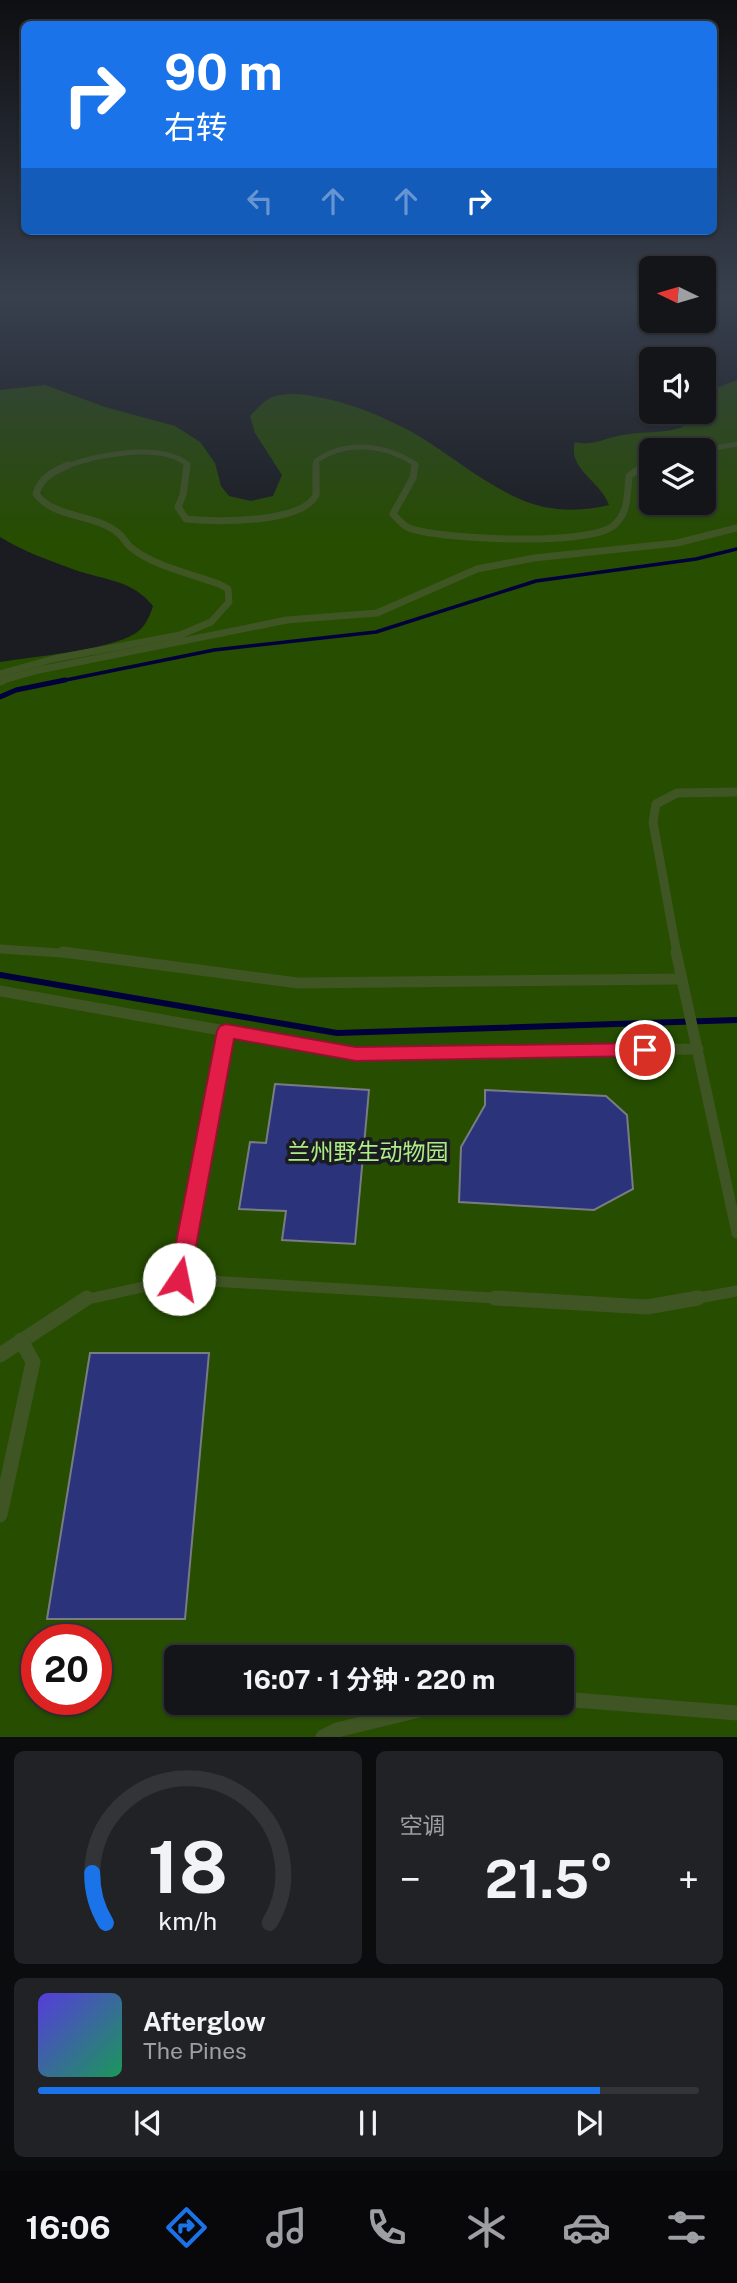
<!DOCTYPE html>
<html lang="zh">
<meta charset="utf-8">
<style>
:root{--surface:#141519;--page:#212226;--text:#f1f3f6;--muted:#9d9fa2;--line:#333438;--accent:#1a73e8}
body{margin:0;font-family:"Public Sans","Noto Sans SC",sans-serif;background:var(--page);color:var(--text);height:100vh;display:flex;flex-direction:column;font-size:26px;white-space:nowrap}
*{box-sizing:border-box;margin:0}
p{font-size:23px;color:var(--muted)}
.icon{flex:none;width:38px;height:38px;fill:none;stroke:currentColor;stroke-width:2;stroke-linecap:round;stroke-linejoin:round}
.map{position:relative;height:1737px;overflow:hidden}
.details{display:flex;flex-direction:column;gap:14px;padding:14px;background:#0b0c0e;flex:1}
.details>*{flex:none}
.banner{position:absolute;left:21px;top:21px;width:696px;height:214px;border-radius:10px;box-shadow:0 2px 5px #0004,0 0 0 2px var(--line);background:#1a73e8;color:#fff;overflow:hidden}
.needle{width:46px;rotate:275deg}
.buttons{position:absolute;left:639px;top:256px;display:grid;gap:14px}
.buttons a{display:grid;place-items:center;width:77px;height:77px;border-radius:10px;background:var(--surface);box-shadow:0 2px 5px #0004,0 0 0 2px var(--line);font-size:35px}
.speed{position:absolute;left:21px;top:1624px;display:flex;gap:14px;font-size:35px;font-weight:700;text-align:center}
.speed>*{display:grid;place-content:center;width:91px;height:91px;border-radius:50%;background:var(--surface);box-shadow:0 2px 5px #0004,0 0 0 2px var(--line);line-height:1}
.speed .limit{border:10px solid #d22;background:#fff;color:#111}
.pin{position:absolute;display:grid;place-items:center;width:60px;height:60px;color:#fff;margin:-30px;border:4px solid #fff;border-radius:50%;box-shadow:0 2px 7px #0007}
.me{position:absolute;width:77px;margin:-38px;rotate:11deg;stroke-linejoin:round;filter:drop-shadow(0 0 5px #0008)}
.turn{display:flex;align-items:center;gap:24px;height:147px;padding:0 28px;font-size:32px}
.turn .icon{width:91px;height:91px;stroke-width:2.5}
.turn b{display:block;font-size:49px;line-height:60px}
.lanes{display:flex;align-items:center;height:66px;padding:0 28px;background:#0003;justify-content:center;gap:35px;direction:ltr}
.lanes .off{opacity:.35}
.big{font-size:52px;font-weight:700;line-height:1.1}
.details .widget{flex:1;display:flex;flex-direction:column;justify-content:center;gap:10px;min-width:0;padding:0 24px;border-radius:10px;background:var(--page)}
.details .dial{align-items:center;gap:0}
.dial svg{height:182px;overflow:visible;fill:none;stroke:var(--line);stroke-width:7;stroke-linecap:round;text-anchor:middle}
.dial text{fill:var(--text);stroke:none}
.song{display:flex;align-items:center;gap:21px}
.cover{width:84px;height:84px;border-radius:10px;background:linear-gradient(135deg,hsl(250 70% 55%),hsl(150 70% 35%))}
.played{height:7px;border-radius:4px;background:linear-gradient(90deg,var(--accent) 85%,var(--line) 85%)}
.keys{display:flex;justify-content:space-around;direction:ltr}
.heat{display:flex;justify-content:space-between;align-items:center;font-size:38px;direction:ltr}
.details .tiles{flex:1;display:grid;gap:14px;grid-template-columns:1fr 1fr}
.widget:last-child{grid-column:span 2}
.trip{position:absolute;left:164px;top:1645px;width:410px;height:70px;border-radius:10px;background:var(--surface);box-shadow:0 2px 5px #0004,0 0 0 2px var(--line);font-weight:700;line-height:70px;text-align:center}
.dock{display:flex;height:112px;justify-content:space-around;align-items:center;background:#08080a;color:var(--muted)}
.dock .icon{width:49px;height:49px}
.dock .current{color:var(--accent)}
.dock b{font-size:32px;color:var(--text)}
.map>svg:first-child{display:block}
.green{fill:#264d00;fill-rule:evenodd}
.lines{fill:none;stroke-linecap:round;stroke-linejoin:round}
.stream-far2{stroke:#00003d;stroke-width:3.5}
.stream-far1{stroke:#00003d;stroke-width:5}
.stream{stroke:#00003d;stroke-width:6}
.building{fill:#2b347a;stroke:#7a7c83;stroke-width:2}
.service-far4{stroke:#3f5523;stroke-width:5}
.service-far3{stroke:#3f5523;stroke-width:7}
.service-far2{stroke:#3f5523;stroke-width:9}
.service-far1{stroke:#3f5523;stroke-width:11}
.service{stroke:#3f5523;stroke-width:15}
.route{fill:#e11d48;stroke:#92132f;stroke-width:2}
.labels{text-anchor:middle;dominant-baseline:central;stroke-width:7;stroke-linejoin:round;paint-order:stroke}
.near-park-label{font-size:23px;fill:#aeed86;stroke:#1a1c21}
</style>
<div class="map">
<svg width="737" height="1737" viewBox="0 0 737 1737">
<rect width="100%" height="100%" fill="#1a1c21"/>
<!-- green -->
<path class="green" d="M 737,380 L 737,1737 L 0,1737 L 0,662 C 35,656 107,651 136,633 C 145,627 150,616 153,606 C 133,580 104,580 75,570 C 51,561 22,551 0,537 L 0,390 L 45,385 L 105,407 L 175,426 L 200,442 L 215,463 L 221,486 L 229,496 L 251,501 L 273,496 L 282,475 L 255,433 L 250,416 C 256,410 263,402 270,398 C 284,392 303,394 317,397 C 351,403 382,416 412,432 C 452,455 486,487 530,503 C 555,512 584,511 609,505 C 601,481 567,469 575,442 C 592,447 607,437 623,435 C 644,431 663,434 683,427 L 685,411 L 704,411 L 704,393 ZM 651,450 L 704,450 L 704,502 L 651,502 ZM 37,1640 L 96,1640 L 96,1699 L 37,1699 ZM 177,1657 L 562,1657 L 562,1703 L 177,1703 Z"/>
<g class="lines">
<!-- stream-far2 -->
<polyline class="stream-far2" points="56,682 214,650 376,632 536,581 696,559 737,549"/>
<!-- stream-far1 -->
<polyline class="stream-far1" points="0,697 16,690 65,680"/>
<!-- stream -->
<polyline class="stream" points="0,975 337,1033 737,1020"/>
</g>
<!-- building -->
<g class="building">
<polygon points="275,1084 369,1090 355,1244 282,1240 286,1211 239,1209 250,1142 266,1143"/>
<polygon points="485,1090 606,1096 627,1115 633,1189 594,1210 459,1202 461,1147 485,1105"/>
<polygon points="90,1353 209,1353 185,1619 47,1619"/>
</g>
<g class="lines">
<!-- service-far4 -->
<g class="service-far4">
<polyline points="704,450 737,444"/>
<path d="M 64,467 C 95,455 160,442 187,464 L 187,467"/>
<path d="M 316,467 L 316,461 C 346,440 385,444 415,464 L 415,467"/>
<polyline points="641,467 651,460"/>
</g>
<!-- service-far3 -->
<g class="service-far3">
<path d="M 187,465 L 183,495 L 178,507 L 186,519 C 215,522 301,524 316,495 L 316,465"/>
<path d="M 415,465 L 413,478 L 393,514 C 398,519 402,525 409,528 C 440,540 589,546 613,526 C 629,513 627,495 629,476 L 644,465"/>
<path d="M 0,674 L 53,659 L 180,635 L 211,622 L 229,602 L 228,589 L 219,584 C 192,574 156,567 133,549 C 126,545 124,537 118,533 C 94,513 55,519 36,494 C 41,477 53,472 68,465"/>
<polyline points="0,681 39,670 287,620 377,613 477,569 534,558 677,543 737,528"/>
</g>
<!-- service-far2 -->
<g class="service-far2">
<polyline points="0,681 3,680"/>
<polyline points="0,949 77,954"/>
<polyline points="677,954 653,822 656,804 677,793 737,792"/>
</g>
<!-- service-far1 -->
<g class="service-far1">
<polyline points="63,952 298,983 681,979"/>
<polyline points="676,952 737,1233"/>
<polyline points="0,991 356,1054 698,1049"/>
<polyline points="179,1279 226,1031"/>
<polyline points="84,1300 179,1279 525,1300"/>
<polyline points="688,1300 737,1291"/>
</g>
<!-- service -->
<g class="service">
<polyline points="495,1298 647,1307 698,1298"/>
<polyline points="0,1355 87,1298"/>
<polyline points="0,1515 33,1362 21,1340"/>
<polyline points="562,1699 737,1713"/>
<polyline points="323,1737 337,1730 448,1703"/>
</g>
</g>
<!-- sky -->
<linearGradient id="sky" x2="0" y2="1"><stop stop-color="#0e0f12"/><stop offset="0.55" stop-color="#38404e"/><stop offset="1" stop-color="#38404e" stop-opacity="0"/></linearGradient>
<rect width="737" height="540" fill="url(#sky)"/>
<!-- route -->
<polygon class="route" points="226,1024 356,1047 645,1043 652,1045 654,1050 652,1054 645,1056 356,1061 234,1039 190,1279 187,1286 179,1288 172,1286 169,1279 217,1031 220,1026"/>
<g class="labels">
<!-- near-park labels -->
<g class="near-park-label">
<text x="368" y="1151">兰州野生动物园</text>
</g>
</g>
</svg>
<div class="buttons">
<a><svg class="needle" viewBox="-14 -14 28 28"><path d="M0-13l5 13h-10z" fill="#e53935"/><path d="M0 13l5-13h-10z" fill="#9d9fa2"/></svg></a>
<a><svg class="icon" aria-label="sound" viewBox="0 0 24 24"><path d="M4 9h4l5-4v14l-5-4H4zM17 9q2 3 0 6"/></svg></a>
<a><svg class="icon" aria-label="layers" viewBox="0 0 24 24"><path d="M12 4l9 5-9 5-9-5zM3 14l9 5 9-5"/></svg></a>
</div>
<div class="speed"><div class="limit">20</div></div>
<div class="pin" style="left:645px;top:1050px;background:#d93025"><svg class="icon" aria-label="arrive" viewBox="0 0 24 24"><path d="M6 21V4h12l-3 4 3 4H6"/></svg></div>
<svg class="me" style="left:179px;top:1279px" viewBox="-20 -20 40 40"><circle r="19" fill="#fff"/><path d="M0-13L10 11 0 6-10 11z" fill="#e11d48"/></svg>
<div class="trip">16:07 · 1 分钟 · 220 m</div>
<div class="banner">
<div class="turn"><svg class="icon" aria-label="right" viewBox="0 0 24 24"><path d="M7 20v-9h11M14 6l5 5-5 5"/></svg><div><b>90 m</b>右转</div></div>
<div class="lanes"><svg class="icon off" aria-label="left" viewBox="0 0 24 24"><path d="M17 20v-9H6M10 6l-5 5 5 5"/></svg><svg class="icon off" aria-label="ahead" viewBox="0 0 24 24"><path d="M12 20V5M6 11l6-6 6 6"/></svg><svg class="icon off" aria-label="ahead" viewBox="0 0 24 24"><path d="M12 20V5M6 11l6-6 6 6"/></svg><svg class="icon" aria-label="right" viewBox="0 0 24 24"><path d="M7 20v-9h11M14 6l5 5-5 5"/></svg></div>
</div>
</div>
<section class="details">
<div class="tiles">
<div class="widget dial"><svg viewBox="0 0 100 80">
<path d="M14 69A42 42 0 1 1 86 69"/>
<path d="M14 69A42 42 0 0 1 8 47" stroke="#1a73e8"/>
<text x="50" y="56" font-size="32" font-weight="700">18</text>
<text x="50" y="72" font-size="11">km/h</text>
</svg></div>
<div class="widget"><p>空调</p>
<div class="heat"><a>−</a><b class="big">21.5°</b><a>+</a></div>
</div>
<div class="widget">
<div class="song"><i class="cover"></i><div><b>Afterglow</b><p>The Pines</p></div></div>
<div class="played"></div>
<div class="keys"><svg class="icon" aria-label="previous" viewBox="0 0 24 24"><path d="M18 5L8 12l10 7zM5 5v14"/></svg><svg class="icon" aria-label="pause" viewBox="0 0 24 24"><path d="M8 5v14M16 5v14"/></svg><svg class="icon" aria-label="next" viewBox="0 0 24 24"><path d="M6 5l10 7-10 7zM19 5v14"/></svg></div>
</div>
</div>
</section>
<nav class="dock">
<b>16:06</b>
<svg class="icon current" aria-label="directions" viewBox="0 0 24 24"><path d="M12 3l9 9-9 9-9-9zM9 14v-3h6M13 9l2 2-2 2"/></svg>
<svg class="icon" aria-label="music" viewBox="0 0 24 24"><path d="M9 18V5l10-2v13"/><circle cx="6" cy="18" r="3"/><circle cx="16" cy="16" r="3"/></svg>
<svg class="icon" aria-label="phone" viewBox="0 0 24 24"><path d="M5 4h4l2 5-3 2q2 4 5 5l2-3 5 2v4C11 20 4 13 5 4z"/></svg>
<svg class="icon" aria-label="climate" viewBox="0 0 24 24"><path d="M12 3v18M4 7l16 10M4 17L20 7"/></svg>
<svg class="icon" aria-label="car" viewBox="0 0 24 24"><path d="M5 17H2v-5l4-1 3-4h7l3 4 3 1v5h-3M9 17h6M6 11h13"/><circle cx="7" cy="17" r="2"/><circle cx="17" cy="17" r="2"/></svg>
<svg class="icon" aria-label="filters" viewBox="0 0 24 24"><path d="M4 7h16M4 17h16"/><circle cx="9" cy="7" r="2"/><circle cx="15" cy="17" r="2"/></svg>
</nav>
